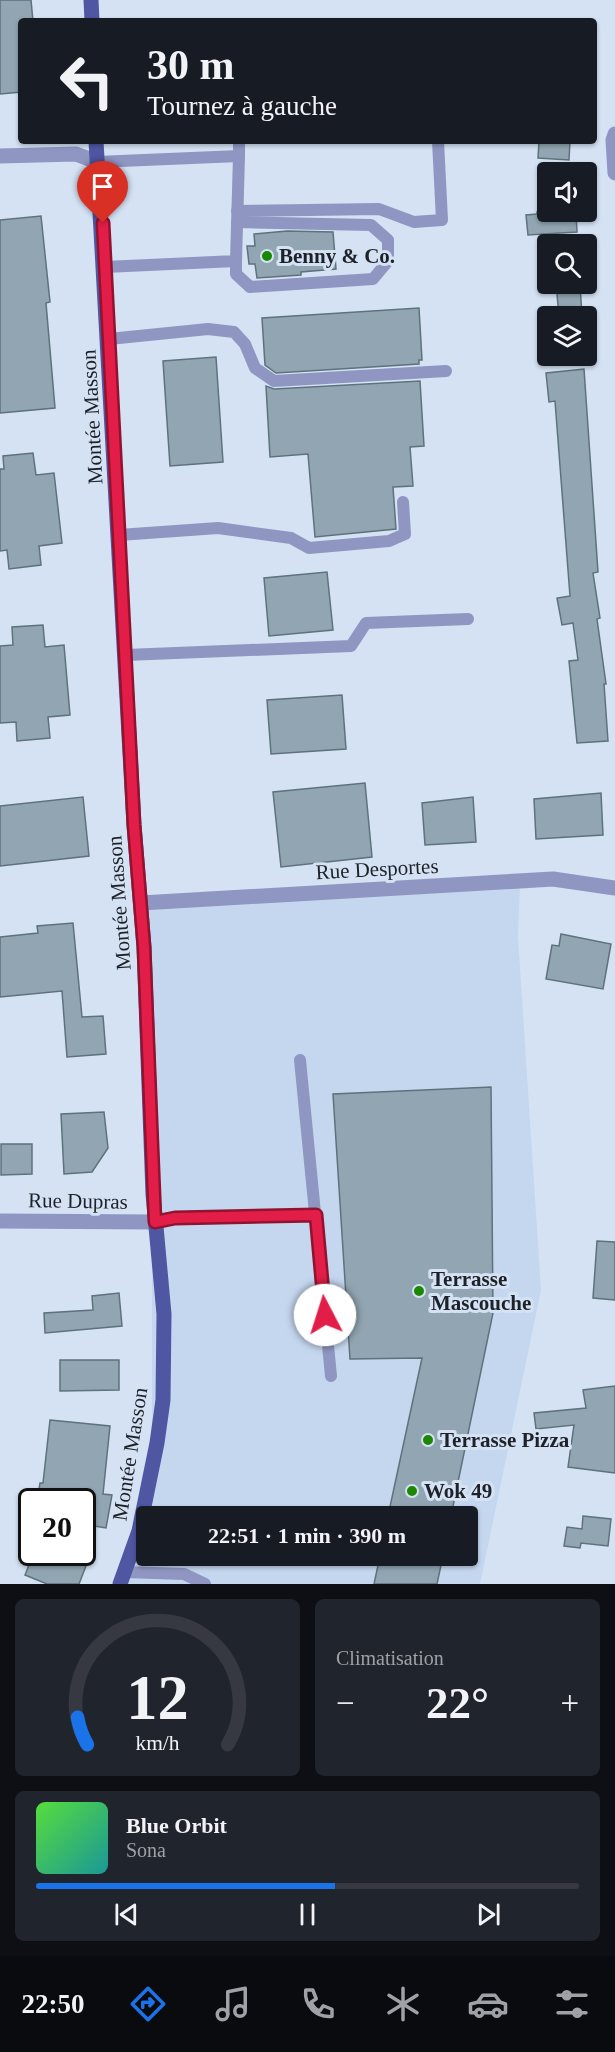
<!DOCTYPE html>
<html lang="fr">
<meta charset="utf-8">
<style>
:root{--surface:#171b24;--page:#20242c;--text:#f1f3f6;--muted:#9ea1a6;--line:#363941;--accent:#1a73e8}
body{margin:0;font-family:"Times New Roman",serif;background:var(--page);color:var(--text);height:100vh;display:flex;flex-direction:column;font-size:22px;white-space:nowrap}
*{box-sizing:border-box;margin:0}
p{font-size:20px;color:var(--muted)}
.icon{flex:none;width:33px;height:33px;fill:none;stroke:currentColor;stroke-width:2;stroke-linecap:round;stroke-linejoin:round}
.map{position:relative;height:1584px;overflow:hidden}
.drawer{display:flex;flex-direction:column;gap:15px;padding:15px;background:#0d0f14;flex:1}
.drawer>*{flex:none}
.guide{position:absolute;left:18px;top:18px;width:579px;height:126px;border-radius:6px;box-shadow:0 2px 4px #0004;background:#171b24;color:var(--text);overflow:hidden}
.fabs{position:absolute;left:537px;top:162px;display:grid;gap:12px}
.fabs a{display:grid;place-items:center;width:60px;height:60px;border-radius:6px;background:var(--surface);box-shadow:0 2px 4px #0004;font-size:30px}
.speed{position:absolute;left:18px;top:1488px;display:flex;gap:12px;font-size:30px;font-weight:700;text-align:center}
.speed>*{display:grid;place-content:center;width:78px;height:78px;border-radius:50%;background:var(--surface);box-shadow:0 2px 4px #0004;line-height:1}
.speed .limit{border:3px solid #111;border-radius:9px;background:#fff;color:#111}
.pin{position:absolute;display:grid;place-items:center;width:51px;height:51px;color:#fff;margin:-62px -26px;border-radius:50% 50% 50% 0;rotate:-45deg;box-shadow:0 0 6px #0007}
.pin .icon{rotate:45deg}
.me{position:absolute;width:66px;margin:-33px;rotate:355deg;stroke-linejoin:round;filter:drop-shadow(0 0 4px #0008)}
.turn{display:flex;align-items:center;gap:21px;height:126px;padding:0 30px;font-size:27px}
.turn .icon{width:78px;height:78px;stroke-width:2.5}
.turn b{display:block;font-size:42px;line-height:51px}
.big{font-size:45px;font-weight:700;line-height:1.1}
.drawer .widget{flex:1;display:flex;flex-direction:column;justify-content:center;gap:9px;min-width:0;padding:0 21px;border-radius:9px;background:var(--page)}
.drawer .dial{align-items:center;gap:0}
.dial svg{height:156px;overflow:visible;fill:none;stroke:var(--line);stroke-width:7;stroke-linecap:round;text-anchor:middle}
.dial text{fill:var(--text);stroke:none}
.song{display:flex;align-items:center;gap:18px}
.cover{width:72px;height:72px;border-radius:9px;background:linear-gradient(135deg,hsl(110 70% 55%),hsl(180 70% 35%))}
.played{height:6px;border-radius:3px;background:linear-gradient(90deg,var(--accent) 55%,var(--line) 55%)}
.keys{display:flex;justify-content:space-around;direction:ltr}
.heat{display:flex;justify-content:space-between;align-items:center;font-size:33px;direction:ltr}
.drawer .tiles{flex:1;display:grid;gap:15px;grid-template-columns:1fr 1fr}
.widget:last-child{grid-column:span 2}
.trip{position:absolute;left:136px;top:1506px;width:342px;height:60px;border-radius:6px;background:var(--surface);box-shadow:0 2px 4px #0004;font-weight:700;line-height:60px;text-align:center}
.menu{display:flex;height:96px;justify-content:space-around;align-items:center;background:#090b0e;color:var(--muted)}
.menu .icon{width:42px;height:42px}
.menu .on{color:var(--accent)}
.menu b{font-size:27px;color:var(--text)}
.map>svg:first-child{display:block}
.built{fill:#c5d7ef;fill-rule:evenodd}
.building{fill:#91a6b2;stroke:#5e727c;stroke-width:1.5}
.lines{fill:none;stroke-linecap:round;stroke-linejoin:round}
.service{stroke:#8f96c2;stroke-width:12}
.minor{stroke:#8f96c2;stroke-width:15}
.primary{stroke:#4f56a2;stroke-width:15}
.route-casing{stroke:#92132f;stroke-width:15}
.route{stroke:#e11d48;stroke-width:10}
.poi-dot{fill:#1c8700;stroke:#d4e2f4;stroke-width:2}
.labels{text-anchor:middle;dominant-baseline:central;stroke-width:6;stroke-linejoin:round;paint-order:stroke}
.poi-label{font-size:21px;font-weight:bold;fill:#1d2228;stroke:#d4e2f4;text-anchor:start}
.street-label{font-size:21px;fill:#1d2228;stroke:#d4e2f4}
</style>
<div class="map">
<svg width="615" height="1584" viewBox="0 0 615 1584">
<rect width="100%" height="100%" fill="#d4e2f4"/>
<!-- built -->
<path class="built" d="M 520,883 L 518,937 L 541,1290 L 480,1584 L 125,1584 L 152,1489 L 152,1217 L 142,907 ZM 147,1516 L 468,1516 L 468,1556 L 147,1556 Z"/>
<!-- building -->
<g class="building">
<polygon points="0,0 31,0 33,21 21,21 21,92 0,94"/>
<polygon points="539,141 570,141 569,160 538,158"/>
<polygon points="537,212 576,212 577,232 528,235 526,215 537,214"/>
<polygon points="41,216 50,302 46,303 55,408 0,413 0,220"/>
<polygon points="287,231 333,232 336,269 301,272 301,275 257,278 255,264 249,264 247,246 255,246 254,234"/>
<polygon points="556,284 580,284 582,316 559,316"/>
<polygon points="419,308 422,360 419,360 419,364 276,373 265,365 262,318"/>
<polygon points="216,357 223,462 170,466 163,361"/>
<polygon points="584,369 598,572 593,573 600,618 597,619 606,684 604,684 608,741 577,743 569,661 578,660 573,623 562,625 557,598 570,596 555,401 549,402 546,373"/>
<polygon points="420,381 424,446 410,447 413,486 393,487 396,529 315,537 308,454 270,457 266,386 274,389"/>
<polygon points="33,453 36,475 54,473 62,543 39,546 41,565 9,569 7,550 0,551 0,469 4,469 3,456"/>
<polygon points="327,572 333,630 269,636 264,578"/>
<polygon points="43,625 45,647 64,645 70,715 48,717 50,738 17,741 16,722 0,723 0,646 13,645 12,627"/>
<polygon points="342,695 346,749 271,754 267,700"/>
<polygon points="365,783 372,857 281,867 273,792"/>
<polygon points="601,793 603,835 536,839 534,799"/>
<polygon points="83,797 89,856 0,866 0,806"/>
<polygon points="473,797 476,842 425,845 422,803"/>
<polygon points="73,923 82,1017 103,1016 106,1054 67,1057 62,991 0,997 0,937 38,933 37,926"/>
<polygon points="561,934 611,944 603,989 546,979 552,945 559,946"/>
<polygon points="491,1087 493,1313 451,1516 388,1516 422,1358 350,1359 333,1094"/>
<polygon points="104,1112 108,1148 92,1172 64,1174 61,1114"/>
<polygon points="1,1144 32,1144 32,1174 1,1175"/>
<polygon points="597,1241 615,1242 615,1300 593,1298"/>
<polygon points="119,1293 122,1326 45,1333 44,1313 93,1310 92,1296"/>
<polygon points="60,1360 119,1360 119,1390 60,1391"/>
<polygon points="615,1386 615,1473 568,1467 574,1425 536,1429 534,1413 586,1408 583,1390"/>
<polygon points="50,1420 110,1426 103,1494 112,1495 106,1528 82,1524 82,1502 37,1502 40,1483 43,1483"/>
<polygon points="583,1516 611,1519 608,1546 581,1543 580,1548 564,1546 567,1527 582,1529"/>
<polygon points="34,1552 55,1552 86,1566 79,1584 47,1584 25,1575"/>
<polygon points="380,1556 443,1556 437,1584 374,1584"/>
</g>
<g class="lines">
<!-- service -->
<g class="service">
<polyline points="97,162 239,156 239,141"/>
<polyline points="237,211 379,209 414,222 442,220 438,141"/>
<polyline points="236,261 236,274 250,287 373,279 388,261 388,240 371,225 237,222"/>
<polyline points="105,267 236,261 239,156"/>
<polyline points="109,339 208,329 234,332 245,344 255,368 274,381 446,371"/>
<polyline points="119,535 218,528 291,538 309,548 389,541 405,534 403,502"/>
<polyline points="126,655 351,646 366,623 468,619"/>
<polyline points="300,1060 331,1376"/>
<polyline points="155,1222 175,1218 316,1215"/>
<polyline points="125,1572 184,1574 205,1584"/>
</g>
<!-- minor -->
<g class="minor">
<polyline points="615,134 613,140 615,173"/>
<polyline points="0,156 76,154 97,162"/>
<polyline points="141,903 553,879 615,888"/>
<polyline points="0,1221 155,1222"/>
</g>
<!-- primary -->
<g class="primary">
<polyline points="91,0 92,21"/>
<polyline points="96,141 134,825 144,947 153,1194 164,1314 163,1400 157,1443 139,1531 120,1584"/>
</g>
</g>
<g class="lines">
<defs>
<polyline id="route" points="103,223 134,825 144,947 155,1222 175,1218 316,1215 325,1315"/>
</defs>
<!-- route casing -->
<use href="#route" class="route-casing"/>
<!-- route -->
<use href="#route" class="route"/>
</g>
<!-- markers -->
<g class="poi-dot">
<circle cx="267" cy="256" r="6"/>
<circle cx="419" cy="1291" r="6"/>
<circle cx="428" cy="1440" r="6"/>
<circle cx="412" cy="1491" r="6"/>
</g>
<g class="labels">
<!-- poi labels -->
<g class="poi-label">
<text x="279" y="256">Benny &amp; Co.</text>
<text x="431" y="1279">Terrasse<tspan x="431" dy="24">Mascouche</tspan></text>
<text x="440" y="1440">Terrasse Pizza</text>
<text x="424" y="1491">Wok 49</text>
</g>
<!-- street labels -->
<g class="street-label">
<text transform="translate(92 417) rotate(-93)">Montée Masson</text>
<text transform="translate(377 869) rotate(-3)">Rue Desportes</text>
<text transform="translate(119 903) rotate(-94)">Montée Masson</text>
<text transform="translate(78 1201) rotate(1)">Rue Dupras</text>
<text transform="translate(130 1454) rotate(-81)">Montée Masson</text>
</g>
</g>
</svg>
<div class="fabs">
<a><svg class="icon" aria-label="sound" viewBox="0 0 24 24"><path d="M4 9h4l5-4v14l-5-4H4zM17 9q2 3 0 6"/></svg></a>
<a><svg class="icon" aria-label="search" viewBox="0 0 24 24"><circle cx="10" cy="10" r="6"/><path d="M15 15l6 6"/></svg></a>
<a><svg class="icon" aria-label="layers" viewBox="0 0 24 24"><path d="M12 4l9 5-9 5-9-5zM3 14l9 5 9-5"/></svg></a>
</div>
<div class="speed"><div class="limit">20</div></div>
<div class="pin" style="left:103px;top:223px;background:#d93025"><svg class="icon" aria-label="arrive" viewBox="0 0 24 24"><path d="M6 21V4h12l-3 4 3 4H6"/></svg></div>
<svg class="me" style="left:325px;top:1315px" viewBox="-20 -20 40 40"><circle r="19" fill="#fff"/><path d="M0-13L10 11 0 6-10 11z" fill="#e11d48"/></svg>
<div class="trip">22:51 · 1 min · 390 m</div>
<div class="guide">
<div class="turn"><svg class="icon" aria-label="left" viewBox="0 0 24 24"><path d="M17 20v-9H6M10 6l-5 5 5 5"/></svg><div><b>30 m</b>Tournez à gauche</div></div>
</div>
</div>
<section class="drawer">
<div class="tiles">
<div class="widget dial"><svg viewBox="0 0 100 80">
<path d="M14 69A42 42 0 1 1 86 69"/>
<path d="M14 69A42 42 0 0 1 9 55" stroke="#1a73e8"/>
<text x="50" y="56" font-size="32" font-weight="700">12</text>
<text x="50" y="72" font-size="11">km/h</text>
</svg></div>
<div class="widget"><p>Climatisation</p>
<div class="heat"><a>−</a><b class="big">22°</b><a>+</a></div>
</div>
<div class="widget">
<div class="song"><i class="cover"></i><div><b>Blue Orbit</b><p>Sona</p></div></div>
<div class="played"></div>
<div class="keys"><svg class="icon" aria-label="previous" viewBox="0 0 24 24"><path d="M18 5L8 12l10 7zM5 5v14"/></svg><svg class="icon" aria-label="pause" viewBox="0 0 24 24"><path d="M8 5v14M16 5v14"/></svg><svg class="icon" aria-label="next" viewBox="0 0 24 24"><path d="M6 5l10 7-10 7zM19 5v14"/></svg></div>
</div>
</div>
</section>
<nav class="menu">
<b>22:50</b>
<svg class="icon on" aria-label="directions" viewBox="0 0 24 24"><path d="M12 3l9 9-9 9-9-9zM9 14v-3h6M13 9l2 2-2 2"/></svg>
<svg class="icon" aria-label="music" viewBox="0 0 24 24"><path d="M9 18V5l10-2v13"/><circle cx="6" cy="18" r="3"/><circle cx="16" cy="16" r="3"/></svg>
<svg class="icon" aria-label="phone" viewBox="0 0 24 24"><path d="M5 4h4l2 5-3 2q2 4 5 5l2-3 5 2v4C11 20 4 13 5 4z"/></svg>
<svg class="icon" aria-label="climate" viewBox="0 0 24 24"><path d="M12 3v18M4 7l16 10M4 17L20 7"/></svg>
<svg class="icon" aria-label="car" viewBox="0 0 24 24"><path d="M5 17H2v-5l4-1 3-4h7l3 4 3 1v5h-3M9 17h6M6 11h13"/><circle cx="7" cy="17" r="2"/><circle cx="17" cy="17" r="2"/></svg>
<svg class="icon" aria-label="filters" viewBox="0 0 24 24"><path d="M4 7h16M4 17h16"/><circle cx="9" cy="7" r="2"/><circle cx="15" cy="17" r="2"/></svg>
</nav>
